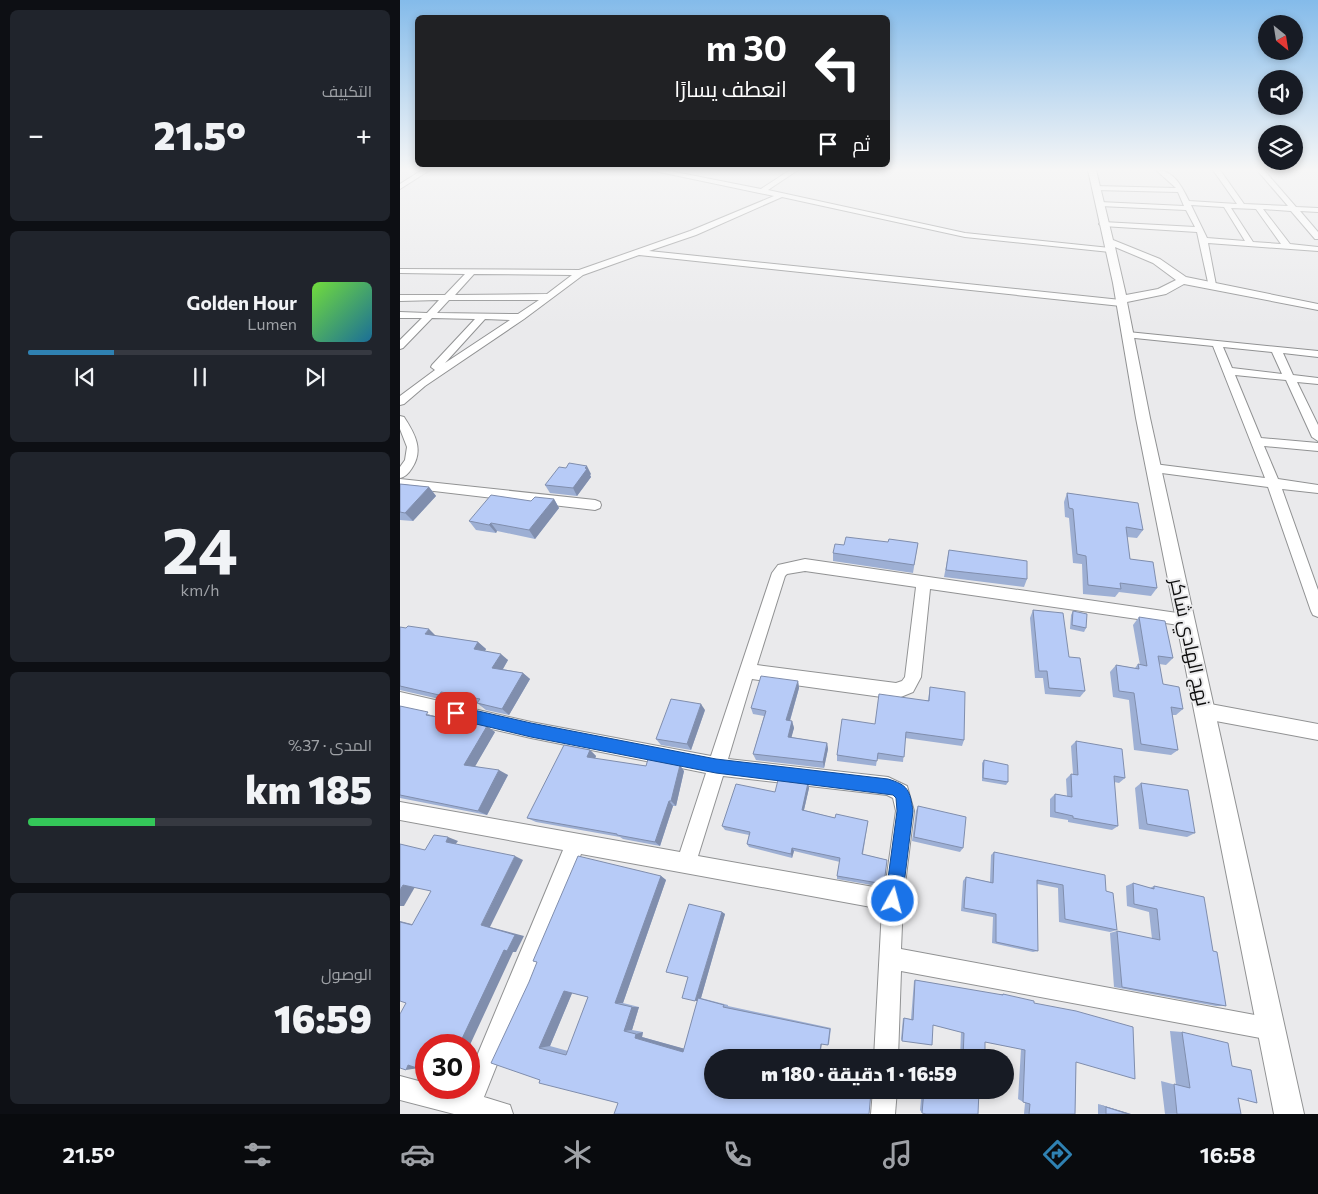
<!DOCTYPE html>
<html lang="ar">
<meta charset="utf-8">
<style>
:root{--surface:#171b24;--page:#20242c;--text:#f1f3f6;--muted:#9ea1a6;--line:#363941;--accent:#2f81b2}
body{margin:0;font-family:Commissioner,Cairo,sans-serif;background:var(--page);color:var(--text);direction:rtl;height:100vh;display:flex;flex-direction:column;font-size:19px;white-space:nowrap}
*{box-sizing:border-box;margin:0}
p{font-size:16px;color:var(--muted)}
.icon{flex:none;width:28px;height:28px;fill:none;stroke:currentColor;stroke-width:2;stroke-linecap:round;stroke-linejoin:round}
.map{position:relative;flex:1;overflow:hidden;direction:ltr}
.side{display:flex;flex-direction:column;gap:10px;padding:10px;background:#0d0f14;width:400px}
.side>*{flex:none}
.guide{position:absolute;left:15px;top:15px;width:475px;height:152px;border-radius:8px;box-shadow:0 2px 8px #0003;direction:rtl;background:#202124;color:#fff;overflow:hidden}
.needle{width:32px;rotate:150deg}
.tools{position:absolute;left:858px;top:15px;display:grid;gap:10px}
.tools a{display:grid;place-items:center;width:45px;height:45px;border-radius:50%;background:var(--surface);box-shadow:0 2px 8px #0003;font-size:25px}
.speed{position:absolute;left:15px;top:1034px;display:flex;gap:10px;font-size:25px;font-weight:700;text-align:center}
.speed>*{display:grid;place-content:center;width:65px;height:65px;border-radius:50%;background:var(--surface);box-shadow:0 2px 8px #0003;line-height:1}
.speed .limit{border:8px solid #d22;background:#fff;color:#111}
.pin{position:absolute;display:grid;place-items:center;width:42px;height:42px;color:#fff;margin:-21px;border-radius:10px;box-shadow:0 2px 8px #0006}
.me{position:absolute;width:55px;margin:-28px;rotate:7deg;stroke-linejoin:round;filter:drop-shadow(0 0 4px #0008)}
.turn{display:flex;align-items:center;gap:18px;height:105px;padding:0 20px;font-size:22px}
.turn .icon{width:65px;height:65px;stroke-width:2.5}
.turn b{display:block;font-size:35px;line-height:42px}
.then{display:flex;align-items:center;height:48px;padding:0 20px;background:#0003;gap:10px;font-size:19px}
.big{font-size:38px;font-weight:800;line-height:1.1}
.side .tile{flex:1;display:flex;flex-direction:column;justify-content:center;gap:8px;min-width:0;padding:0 18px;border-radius:8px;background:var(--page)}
.side .dial{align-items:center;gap:0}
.dial b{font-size:65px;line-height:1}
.song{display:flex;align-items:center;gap:15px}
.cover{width:60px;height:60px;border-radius:8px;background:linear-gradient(135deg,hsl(100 70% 55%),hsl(200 70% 35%))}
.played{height:5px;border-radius:2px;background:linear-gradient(90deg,var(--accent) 25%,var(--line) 25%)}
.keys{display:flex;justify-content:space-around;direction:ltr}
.heat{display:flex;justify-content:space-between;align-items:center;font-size:28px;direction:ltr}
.charge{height:8px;border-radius:4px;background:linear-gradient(90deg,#34c759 37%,var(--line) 0)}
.trip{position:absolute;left:304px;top:1049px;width:310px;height:50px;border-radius:25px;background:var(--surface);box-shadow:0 2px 8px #0003;font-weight:800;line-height:50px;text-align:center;direction:rtl}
.dock{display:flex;height:80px;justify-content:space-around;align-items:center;background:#090b0e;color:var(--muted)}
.dock .icon{width:35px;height:35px}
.dock .current{color:var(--accent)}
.dock b{font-size:22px;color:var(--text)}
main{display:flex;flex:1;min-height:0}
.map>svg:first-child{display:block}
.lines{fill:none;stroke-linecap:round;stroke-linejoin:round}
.minor-casing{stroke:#919293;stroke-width:2}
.tertiary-casing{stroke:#919293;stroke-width:2}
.minor{fill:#fff;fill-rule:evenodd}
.tertiary{fill:#fff;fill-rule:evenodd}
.wall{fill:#9dafd4;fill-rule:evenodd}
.shaded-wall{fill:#808ead}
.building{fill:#b7cbf7;stroke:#808ead;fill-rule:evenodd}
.route{fill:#1a73e8;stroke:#114b97}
.labels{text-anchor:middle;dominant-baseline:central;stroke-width:4;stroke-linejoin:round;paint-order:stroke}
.street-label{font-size:19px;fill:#0f0f0f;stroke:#eaeaec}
</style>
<main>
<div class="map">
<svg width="918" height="1114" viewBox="0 0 918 1114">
<rect width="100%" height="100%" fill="#eaeaec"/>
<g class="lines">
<defs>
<g id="minor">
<polygon points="22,170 30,170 0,189 0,184"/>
<path d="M 250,170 L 265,170 L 361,189 L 390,170 L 398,170 L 368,190 L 565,233 L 710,248 L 714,250 L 710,252 L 565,237 L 382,197 L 296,235 L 249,251 L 721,300 L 725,303 L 721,306 L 239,255 L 183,275 L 124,319 L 25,386 L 4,404 L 0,405 L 0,396 L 35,370 L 31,367 L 32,365 L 75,319 L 32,318 L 3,348 L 0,349 L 0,340 L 22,318 L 0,318 L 0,312 L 27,313 L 39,300 L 0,301 L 0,295 L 45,295 L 65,274 L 0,273 L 0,269 L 179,270 L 290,231 L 374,196 ZM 74,274 L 172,275 L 147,294 L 55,295 ZM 49,300 L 139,300 L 118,314 L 37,313 ZM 85,319 L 110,320 L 45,363 Z"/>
<path d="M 756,170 C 774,170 782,187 789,201 L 837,204 L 813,170 L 820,170 L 844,204 L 888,206 L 857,170 L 864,170 L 896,207 L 918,208 L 918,212 L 900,211 L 918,232 L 918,239 L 915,239 L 891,211 L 863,209 L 890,244 L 918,247 L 918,251 L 808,243 L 816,285 L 809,287 L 797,232 L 703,226 L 699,224 L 703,222 L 795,227 L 786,210 L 700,206 L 696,204 L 700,202 L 784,206 L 778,192 L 695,190 L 692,188 L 695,186 L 776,188 ZM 791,205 L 824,207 L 845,241 L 807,238 ZM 831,208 L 856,209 L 881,244 L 853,242 Z"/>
<path d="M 728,332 L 918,351 L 918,357 L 883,353 L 893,375 L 918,378 L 918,384 L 897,382 L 918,425 L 918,441 L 912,437 L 886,380 L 835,375 L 861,438 L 918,443 L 918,451 L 864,446 L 878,479 L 918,485 L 918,493 L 882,489 L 918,590 L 918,617 L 913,615 L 911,611 L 868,487 L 754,472 L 748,468 L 754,464 L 865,478 L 813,346 L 725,337 L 725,333 ZM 823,347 L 872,352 L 882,374 L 832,368 Z"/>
<path d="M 0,416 L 4,417 C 15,434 24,450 12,468 C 9,473 5,477 0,478 L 0,467 L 5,460 L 7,447 L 0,429 Z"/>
<polygon points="0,479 195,500 200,502 201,505 200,508 195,510 0,487"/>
<path d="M 405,559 L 791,615 L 793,620 L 791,625 L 786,626 L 530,589 L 521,677 L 513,692 L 496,699 L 352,679 L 328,759 L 488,777 L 507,786 L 514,811 L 503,901 L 501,949 L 871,1018 L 879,1021 L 882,1029 L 879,1037 L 871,1040 L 501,971 L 498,1058 L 474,1058 L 482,909 L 181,854 L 84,1097 L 110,1105 L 113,1114 L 54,1114 L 0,1100 L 0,1076 L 26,1083 L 26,1088 L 45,1088 L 62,1092 L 64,1088 L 69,1088 L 69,1075 L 163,850 L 0,820 L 0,802 L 280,852 L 306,773 L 131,738 L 0,708 L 0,692 L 131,722 L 311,756 L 372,573 L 378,565 ZM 405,571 L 516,587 L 505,677 L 502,681 L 496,683 L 357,665 L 385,576 L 387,574 ZM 323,776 L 487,795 L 493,798 L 496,811 L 485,889 L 298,856 Z"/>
<polygon points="805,703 918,724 918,740 805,719 799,717 797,711 799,705"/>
<polygon points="473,1090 497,1090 495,1114 471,1114"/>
</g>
<path id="tertiary" d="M 688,170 L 696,170 L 713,240 L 760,259 L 786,277 L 918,304 L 918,310 L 784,284 L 766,294 L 727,302 L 750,418 L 904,1114 L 874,1114 L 736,418 L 713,283 ZM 715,247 L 753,263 L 776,280 L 758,289 L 726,295 Z"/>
</defs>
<!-- minor casing -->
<use href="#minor" class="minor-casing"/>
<!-- tertiary casing -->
<use href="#tertiary" class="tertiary-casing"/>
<!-- minor -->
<use href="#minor" class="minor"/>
<!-- tertiary -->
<use href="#tertiary" class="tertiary"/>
</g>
<!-- wall -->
<g class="wall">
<polygon points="191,474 190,475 191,477 177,496 150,493 145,485"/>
<polygon points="0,484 29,487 36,496 13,521 0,520"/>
<polygon points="667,493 743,530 737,538 727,537 730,559 757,588 751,596 719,592 715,597 683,594 682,564 673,563 669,518 665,517 664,502"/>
<polygon points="154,499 159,508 135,539 97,531 96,533 76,530 69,521 131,501"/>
<polygon points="488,542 518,543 513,573 433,561 433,553 444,545"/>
<polygon points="549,550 627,579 624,587 544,577"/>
<polygon points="633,610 669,657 685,691 680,697 645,694 643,678 635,678 630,618"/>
<polygon points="673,611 686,628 684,632 670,629 671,615"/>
<polygon points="739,617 773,658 766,665 759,664 763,684 783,709 776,715 772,715 778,750 771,755 734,750 729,700 713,697 710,672 716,665 735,668 738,664 740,665 733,625"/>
<polygon points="0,627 36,636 78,642 86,649 85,651 108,660 103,669 123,673 130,679 109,715 86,710 77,703 50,698 48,701 0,690"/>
<polygon points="398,681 399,688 390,721 392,721 394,728 391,737 427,743 428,749 424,768 356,760 353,754 364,716 353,714 351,708"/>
<polygon points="530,687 564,740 562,746 505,738 503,762 477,759 476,766 437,761 437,755 475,724 528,700"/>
<polygon points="0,706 34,716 95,732 75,766 108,775 87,815 0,798"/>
<polygon points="305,710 291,750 261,745 256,739"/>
<polygon points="676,741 725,778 719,783 714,782 718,826 712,830 668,822 668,820 650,817 650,799 655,794 667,796 666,779 671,774 673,774 671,746"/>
<polygon points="190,750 196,756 195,759 284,771 276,806 273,806 260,846 223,839 220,837 136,822 127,818"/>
<polygon points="584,760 608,782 606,785 582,781 582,763"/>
<polygon points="408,783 409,788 404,810 435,818 468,821 463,854 487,860 483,887 437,879 437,876 440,862 394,851 392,858 349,847 347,844 349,835 325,830 322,826 375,792"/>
<polygon points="741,783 795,833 787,837 739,829 735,788"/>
<polygon points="518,806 563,848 560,852 512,841 516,811"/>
<polygon points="594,852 706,891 717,930 710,932 659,922 658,888 637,884 638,951 633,952 592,943 593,917 561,911 563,881 566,877 590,882 591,855"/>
<path d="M 261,876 L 266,880 L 223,1003 L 239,1007 L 232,1030 L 243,1032 L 242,1037 L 284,1049 L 322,912 L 325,914 L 301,998 L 328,1005 L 328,1006 L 431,1028 L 429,1044 L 428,1045 L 422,1044 L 312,1090 L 471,1090 L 471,1092 L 218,1103 L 140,1080 L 129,982 ZM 172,993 L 188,997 L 168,1051 L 150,1046 Z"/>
<polygon points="733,883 750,888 754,886 813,951 826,1006 816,1006 714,987 710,933 717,931 752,939 749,912 727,906 726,886"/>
<polygon points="515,980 599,995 599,994 603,994 634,1003 676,1062 675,1114 624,1114 625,1103 618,1099 621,1049 585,1042 585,1058 560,1058 561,1032 533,1025 502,1041 501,1039 503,1018 511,1019 514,981"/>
<polygon points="770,1031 782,1032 838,1098 841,1114 765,1114 761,1081 776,1085"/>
<polygon points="525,1050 556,1058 524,1058"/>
<polygon points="522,1090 579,1090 522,1113 520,1110"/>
<polygon points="698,1104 731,1114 698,1114"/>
</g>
<!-- shaded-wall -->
<g class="shaded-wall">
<polygon points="187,466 191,474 190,475 191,477 177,496 173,488"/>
<polygon points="29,487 36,496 13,521 5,513"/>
<polygon points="154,499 159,508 135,539 129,530"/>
<polygon points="91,523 97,531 96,533 89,525"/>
<polygon points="29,629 37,637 25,634"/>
<polygon points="78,642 86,649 82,656 74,649"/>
<polygon points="101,654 108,660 100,674 92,668"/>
<polygon points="123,673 130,679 109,715 102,709"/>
<polygon points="398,681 399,688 388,727 386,720"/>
<polygon points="41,692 50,698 48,701 39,695"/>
<polygon points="301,704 305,710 291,750 287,744"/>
<polygon points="392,721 394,728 390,743 388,737"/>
<polygon points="87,726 95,732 73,770 64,765"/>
<polygon points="427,743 428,749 424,768 423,762"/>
<polygon points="190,750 196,756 193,763 187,757"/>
<polygon points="280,765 284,771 276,806 271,801"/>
<polygon points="99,770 108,775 87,815 78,811"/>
<polygon points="408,783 409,788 403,814 402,810"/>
<polygon points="269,801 273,806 260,846 255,842"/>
<polygon points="48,837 58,841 55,845 46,842"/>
<polygon points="392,848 394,851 392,858 391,854"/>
<polygon points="115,856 123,860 90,927 124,936 116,952 113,952 69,1047 69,1045 59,1045 81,925"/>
<polygon points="261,876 266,880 223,1003 215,1003"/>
<polygon points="3,885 15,887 4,906 0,906 0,890"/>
<polygon points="322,912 325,914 301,998 298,998 300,1001 295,1001"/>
<polygon points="0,921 23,927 12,925 0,922"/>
<polygon points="164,991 173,991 150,1046 139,1048"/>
<polygon points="232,1007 239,1007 232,1030 224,1031"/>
<polygon points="243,1032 242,1037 289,1050 283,1052 235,1038 236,1034"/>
<polygon points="422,1042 420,1058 419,1058 421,1044"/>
<polygon points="8,1065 19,1068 6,1070"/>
<polygon points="698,1104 731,1114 728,1114 706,1107"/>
</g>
<!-- building -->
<g class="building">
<polygon points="169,463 187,466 185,468 187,469 173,488 145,485 159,467 166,468"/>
<polygon points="0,484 29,487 5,513 0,512"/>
<polygon points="667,493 738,503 743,530 726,527 730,559 753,562 757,588 720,583 721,589 688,585 686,556 677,554 673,509 669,508"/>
<polygon points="91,495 131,501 135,497 154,499 129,530 91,523 89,525 69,521"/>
<polygon points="446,537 488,542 489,539 518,543 514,565 433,553 435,544 444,545"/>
<polygon points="549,550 627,561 627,579 546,570"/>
<polygon points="633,610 663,613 669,657 680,658 685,691 649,688 647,671 639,671"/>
<polygon points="673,611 687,614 686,628 672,625"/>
<polygon points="739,617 765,621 773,658 758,656 763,684 779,687 783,709 771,707 778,750 741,744 734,693 719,691 716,665 739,669 738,664 747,666"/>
<polygon points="8,626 29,629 25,634 78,642 74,649 101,654 92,668 123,673 102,709 77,703 80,699 41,692 39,695 0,686 0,627 6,628"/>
<polygon points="361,676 398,681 386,720 392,721 388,737 427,743 423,762 353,754 366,711 351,708"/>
<polygon points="530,687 565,692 564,740 506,732 504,757 478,753 477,761 437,755 442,719 475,724 479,694 529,701"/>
<polygon points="271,699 301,704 287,744 256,739"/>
<polygon points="0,706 28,712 26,715 87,726 64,765 99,770 78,811 0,795"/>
<polygon points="676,741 722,749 725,778 714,776 718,826 673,818 673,816 655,812 655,794 672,797 671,774 678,775"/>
<polygon points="164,745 190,750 187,757 246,766 248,759 280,765 271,801 269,801 255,842 217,835 217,834 127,818"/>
<polygon points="584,760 608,765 608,782 583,778"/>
<polygon points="378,780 408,783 402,810 435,818 436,814 468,821 462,854 487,860 484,884 437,876 440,858 392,848 391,854 347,844 350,832 322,826 336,784 375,792"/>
<polygon points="741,783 788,790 795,833 747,824"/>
<polygon points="518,806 566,817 563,848 514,837"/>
<polygon points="34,835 48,837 46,842 115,856 81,925 115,935 107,951 104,950 59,1045 26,1045 26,1071 8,1065 6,1070 0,1068 0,1014 6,1003 0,1001 0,922 12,925 31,891 3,885 0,890 0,844 25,850"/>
<polygon points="594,852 705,875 706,891 713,893 717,930 665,919 663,885 637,880 638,951 596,942 596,914 564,908 566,877 593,883"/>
<path d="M 178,856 L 261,876 L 215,1003 L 232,1007 L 224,1031 L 236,1034 L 235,1038 L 283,1052 L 298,998 L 324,1005 L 323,1007 L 430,1029 L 428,1045 L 421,1044 L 419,1058 L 312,1058 L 312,1090 L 463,1090 L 471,1092 L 469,1114 L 214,1114 L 218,1103 L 139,1083 L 140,1080 L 91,1063 L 129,982 L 137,962 L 133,961 ZM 164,991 L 188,997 L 166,1055 L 139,1048 Z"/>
<polygon points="733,883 754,889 754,886 804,897 813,951 817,952 826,1006 722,987 717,931 760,940 757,909 734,904"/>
<polygon points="289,904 322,912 295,1001 282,998 288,977 266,972"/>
<polygon points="515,980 603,995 603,994 634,1001 634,1003 676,1011 733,1027 735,1079 676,1062 675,1114 629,1114 630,1104 623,1102 625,1050 585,1042 585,1058 563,1058 564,1033 533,1025 532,1045 502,1041 504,1018 513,1020"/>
<polygon points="782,1032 828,1043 832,1066 851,1070 857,1103 838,1098 841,1114 777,1114 774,1084 790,1088"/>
<polygon points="527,1052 551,1058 527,1058"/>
<polygon points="524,1090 579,1090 578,1114 526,1114 522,1113"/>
<polygon points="706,1107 728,1114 706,1114"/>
</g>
<!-- sky -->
<linearGradient id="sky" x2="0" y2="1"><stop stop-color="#84bbea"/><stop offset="0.52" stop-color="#f6f6f6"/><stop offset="1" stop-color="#f6f6f6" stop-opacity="0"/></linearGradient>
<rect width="918" height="326" fill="url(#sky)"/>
<!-- route -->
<path class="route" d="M 56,706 L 131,723 L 316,759 L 488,779 C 508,785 510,790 513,811 L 502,901 L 499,907 L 493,910 L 487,907 L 485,901 L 497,811 L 496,798 L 493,795 L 316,773 L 131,737 L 51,718 L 49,713 L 51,708 Z"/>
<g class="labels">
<!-- street labels -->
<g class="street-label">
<text transform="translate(791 642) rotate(78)">نهج الهادي شاكر</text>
</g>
</g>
</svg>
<div class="tools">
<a><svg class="needle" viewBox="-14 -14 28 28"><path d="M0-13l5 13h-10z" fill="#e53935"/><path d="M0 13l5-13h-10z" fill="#9ea1a6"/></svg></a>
<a><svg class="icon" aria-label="sound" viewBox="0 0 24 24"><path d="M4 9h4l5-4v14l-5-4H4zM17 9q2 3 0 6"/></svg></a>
<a><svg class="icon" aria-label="layers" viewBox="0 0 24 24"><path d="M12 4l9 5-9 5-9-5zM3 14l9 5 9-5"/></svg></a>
</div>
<div class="speed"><div class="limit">30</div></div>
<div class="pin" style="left:56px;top:713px;background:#d93025"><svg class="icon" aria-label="arrive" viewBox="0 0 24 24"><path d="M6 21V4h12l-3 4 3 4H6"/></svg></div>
<svg class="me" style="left:493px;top:901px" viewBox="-20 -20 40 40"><circle r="17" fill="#1a73e8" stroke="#fff" stroke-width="3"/><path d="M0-11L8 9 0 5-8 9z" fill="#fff"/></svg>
<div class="trip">16:59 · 1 دقيقة · 180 m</div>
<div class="guide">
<div class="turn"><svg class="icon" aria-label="left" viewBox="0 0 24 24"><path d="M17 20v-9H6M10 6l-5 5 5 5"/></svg><div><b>30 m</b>انعطف يسارًا</div></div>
<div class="then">ثم<svg class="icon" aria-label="arrive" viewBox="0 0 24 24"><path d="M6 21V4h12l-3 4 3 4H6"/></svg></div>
</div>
</div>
<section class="side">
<div class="tile"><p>التكييف</p>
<div class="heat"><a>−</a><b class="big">21.5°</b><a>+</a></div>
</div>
<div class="tile">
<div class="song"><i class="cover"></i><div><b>Golden Hour</b><p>Lumen</p></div></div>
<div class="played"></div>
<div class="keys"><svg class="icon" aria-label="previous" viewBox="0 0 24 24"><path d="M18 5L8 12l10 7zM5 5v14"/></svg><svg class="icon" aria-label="pause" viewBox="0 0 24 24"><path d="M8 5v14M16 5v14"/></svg><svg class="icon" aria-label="next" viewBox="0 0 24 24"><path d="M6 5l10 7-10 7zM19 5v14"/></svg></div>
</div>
<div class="tile dial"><b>24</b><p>km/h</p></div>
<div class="tile"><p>المدى · 37%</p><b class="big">185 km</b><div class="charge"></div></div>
<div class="tile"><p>الوصول</p><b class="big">16:59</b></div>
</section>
</main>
<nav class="dock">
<b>16:58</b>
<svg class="icon current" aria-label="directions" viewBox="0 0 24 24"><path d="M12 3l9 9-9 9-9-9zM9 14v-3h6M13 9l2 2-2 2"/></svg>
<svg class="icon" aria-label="music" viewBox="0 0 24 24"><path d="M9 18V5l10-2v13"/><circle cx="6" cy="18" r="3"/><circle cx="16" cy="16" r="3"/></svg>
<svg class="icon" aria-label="phone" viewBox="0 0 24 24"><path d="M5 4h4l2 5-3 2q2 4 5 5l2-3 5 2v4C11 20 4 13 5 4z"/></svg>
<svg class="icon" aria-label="climate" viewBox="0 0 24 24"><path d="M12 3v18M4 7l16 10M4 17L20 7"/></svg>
<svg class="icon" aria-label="car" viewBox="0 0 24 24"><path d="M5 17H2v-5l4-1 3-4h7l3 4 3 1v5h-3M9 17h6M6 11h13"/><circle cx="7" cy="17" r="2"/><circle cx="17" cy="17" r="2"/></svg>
<svg class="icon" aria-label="filters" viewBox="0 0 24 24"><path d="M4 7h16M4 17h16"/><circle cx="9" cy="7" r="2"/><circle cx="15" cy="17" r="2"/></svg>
<b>21.5°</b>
</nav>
